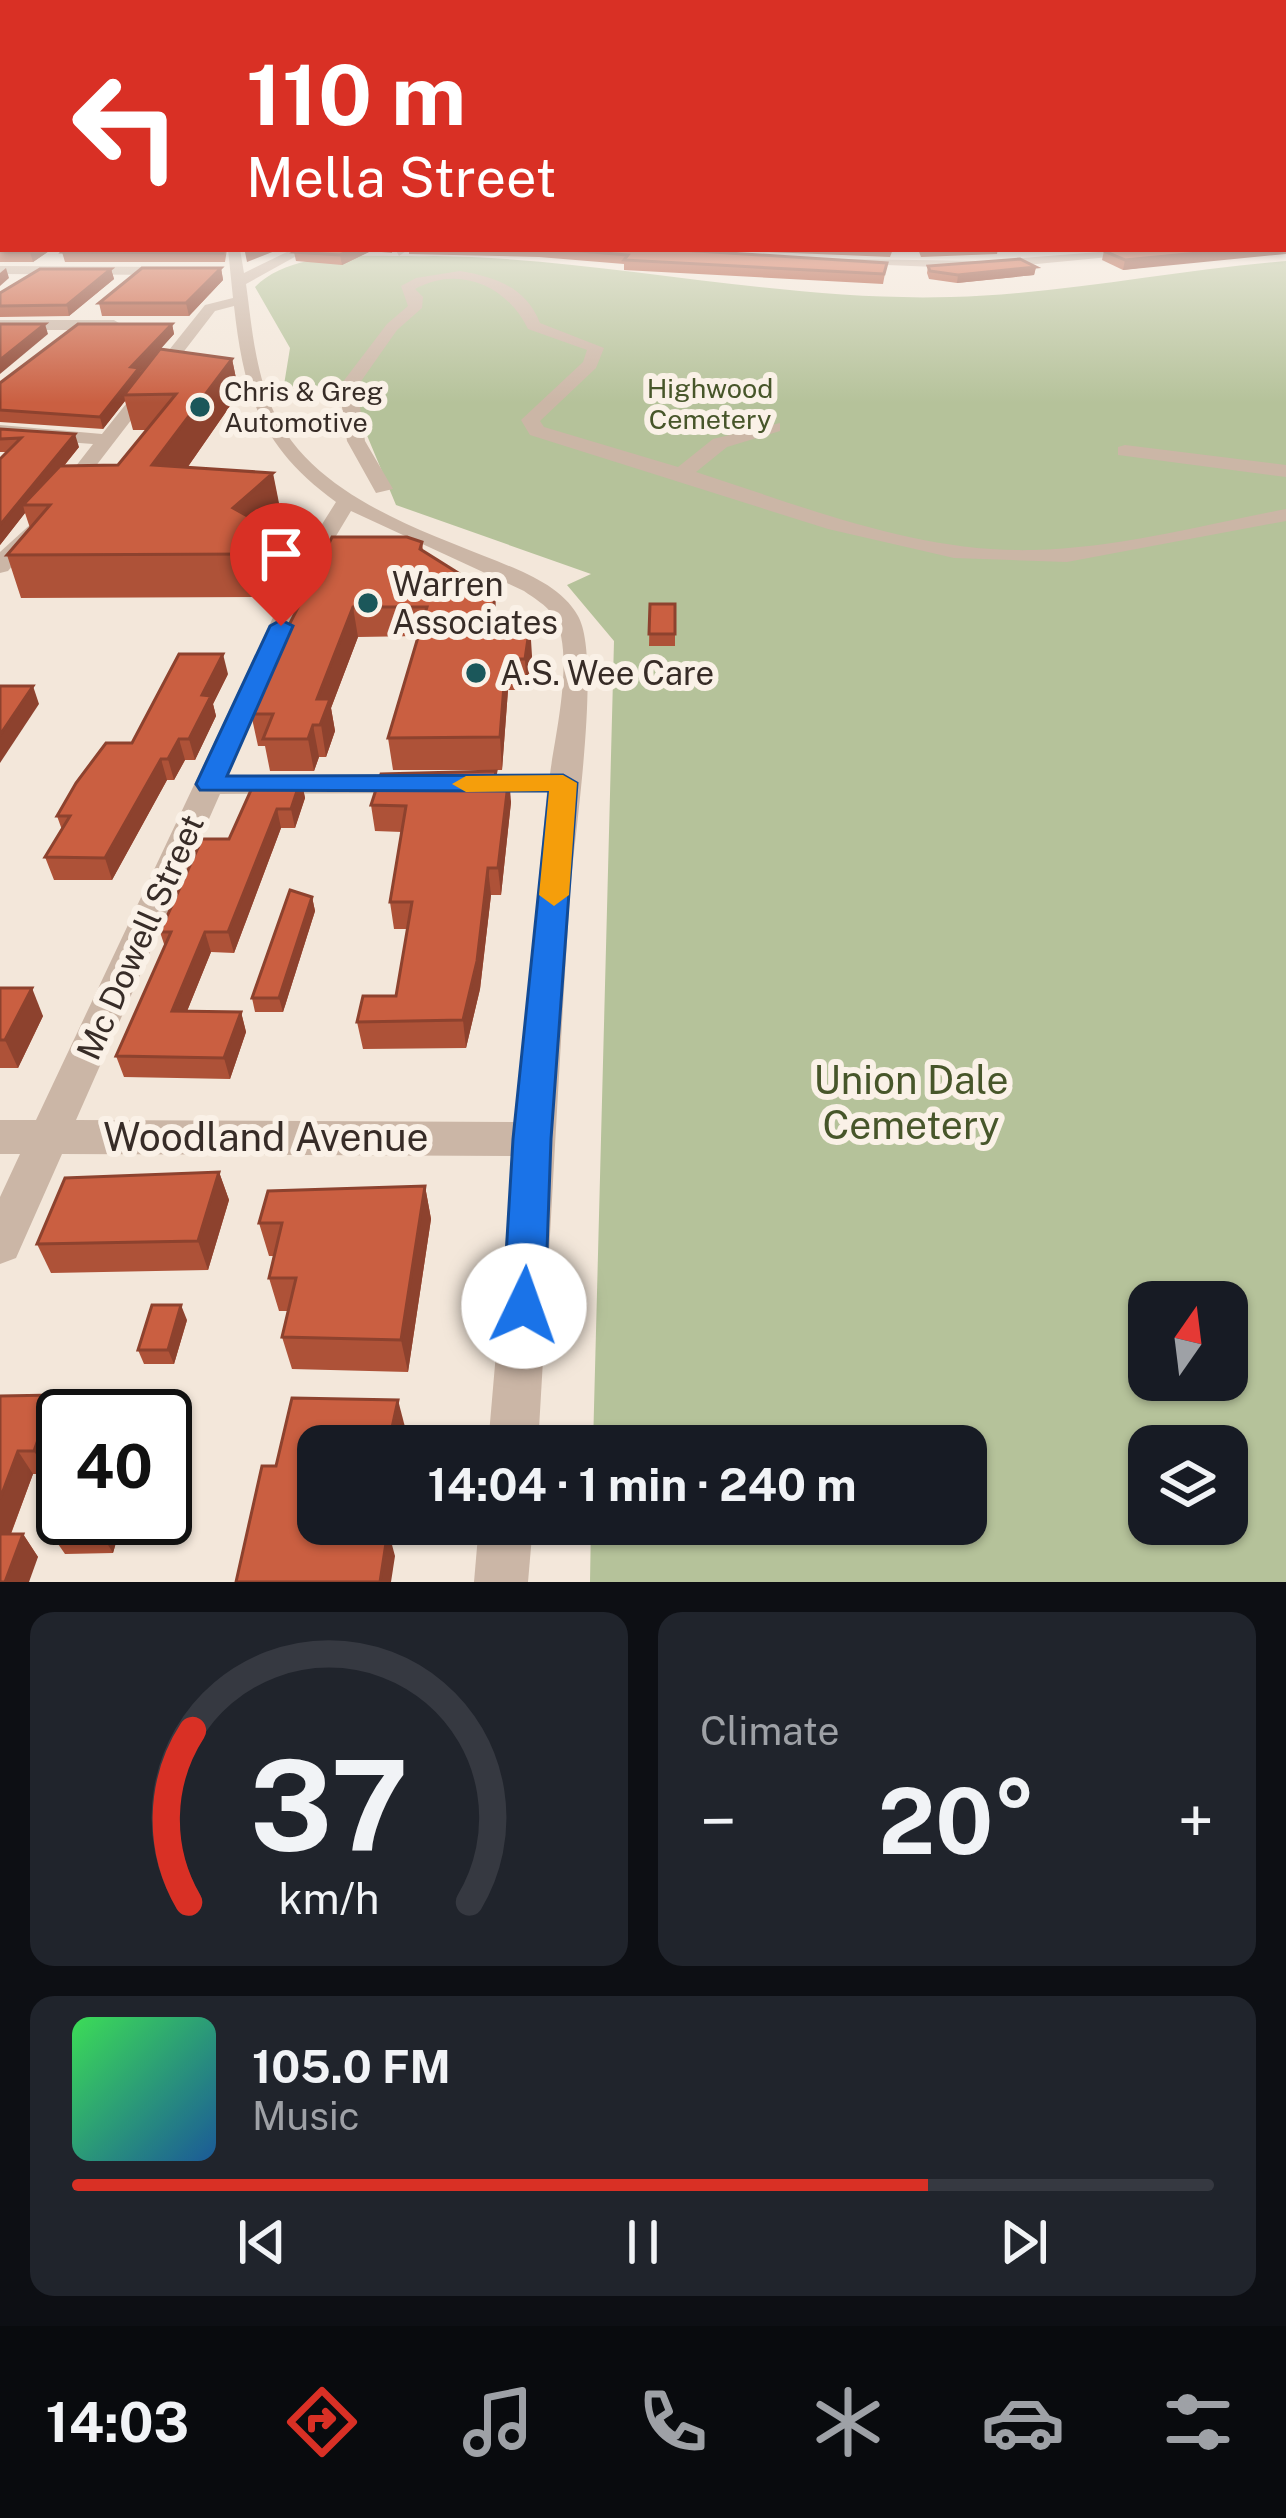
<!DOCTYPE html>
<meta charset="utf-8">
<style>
:root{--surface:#171b24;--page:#20242c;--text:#f1f3f6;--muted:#9ea1a6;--line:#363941;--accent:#d93025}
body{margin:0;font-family:"Public Sans",sans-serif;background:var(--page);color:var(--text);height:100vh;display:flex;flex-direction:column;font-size:45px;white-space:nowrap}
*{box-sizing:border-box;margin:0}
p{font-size:39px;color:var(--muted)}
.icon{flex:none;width:66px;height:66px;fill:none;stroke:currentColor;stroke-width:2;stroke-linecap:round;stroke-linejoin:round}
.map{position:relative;height:1582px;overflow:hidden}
.panel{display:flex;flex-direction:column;gap:30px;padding:30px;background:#0d0f14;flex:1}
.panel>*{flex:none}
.top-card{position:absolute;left:0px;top:0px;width:1287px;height:252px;box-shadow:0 3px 9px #0004;background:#d93025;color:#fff;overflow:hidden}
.needle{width:78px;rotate:14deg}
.controls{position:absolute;left:1128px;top:1281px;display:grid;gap:24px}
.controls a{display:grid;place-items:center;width:120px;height:120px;border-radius:24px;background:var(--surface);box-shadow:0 3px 9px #0004;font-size:60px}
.speed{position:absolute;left:36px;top:1389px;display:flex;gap:24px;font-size:60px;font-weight:700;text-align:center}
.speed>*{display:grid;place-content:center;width:156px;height:156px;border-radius:50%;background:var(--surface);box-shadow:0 3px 9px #0004;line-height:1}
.speed .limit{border:6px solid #111;border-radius:18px;background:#fff;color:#111}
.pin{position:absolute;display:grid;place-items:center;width:102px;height:102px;color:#fff;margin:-123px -51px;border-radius:50% 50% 50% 0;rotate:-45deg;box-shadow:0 0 12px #0007}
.pin .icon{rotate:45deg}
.me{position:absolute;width:132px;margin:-66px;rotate:3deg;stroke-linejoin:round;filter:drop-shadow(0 0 9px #0008)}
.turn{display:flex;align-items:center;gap:42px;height:252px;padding:0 48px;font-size:54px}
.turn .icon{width:156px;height:156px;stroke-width:2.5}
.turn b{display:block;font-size:84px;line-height:102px}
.big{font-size:90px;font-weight:700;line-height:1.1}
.panel .tile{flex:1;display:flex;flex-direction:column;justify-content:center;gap:18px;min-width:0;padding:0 42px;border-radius:24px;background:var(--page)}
.panel .dial{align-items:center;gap:0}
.dial svg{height:312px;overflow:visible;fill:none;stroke:var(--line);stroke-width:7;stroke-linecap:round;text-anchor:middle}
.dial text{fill:var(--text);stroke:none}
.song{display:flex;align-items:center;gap:36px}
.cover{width:144px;height:144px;border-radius:18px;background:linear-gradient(135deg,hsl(130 70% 55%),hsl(210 70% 35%))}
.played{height:12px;border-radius:6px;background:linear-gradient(90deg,var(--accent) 75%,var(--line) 75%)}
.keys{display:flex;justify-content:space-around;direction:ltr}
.heat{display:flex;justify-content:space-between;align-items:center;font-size:66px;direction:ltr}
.panel .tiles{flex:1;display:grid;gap:30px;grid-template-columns:1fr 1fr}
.tile:last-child{grid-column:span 2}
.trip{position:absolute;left:297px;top:1425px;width:690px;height:120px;border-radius:24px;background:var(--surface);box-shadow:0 3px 9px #0004;font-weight:700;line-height:120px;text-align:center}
.dock{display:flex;height:192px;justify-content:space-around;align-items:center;background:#090b0e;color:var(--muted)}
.dock .icon{width:84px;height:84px}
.dock .active{color:var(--accent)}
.dock b{font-size:54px;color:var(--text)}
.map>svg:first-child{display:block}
.green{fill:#b5c29a;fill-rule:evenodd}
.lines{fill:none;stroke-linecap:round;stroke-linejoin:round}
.minor{fill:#cbb6a6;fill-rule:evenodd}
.wall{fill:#ae5238}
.shaded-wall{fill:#8d422e}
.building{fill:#ca5f41;stroke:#8d422e;stroke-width:3}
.route{fill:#1a73e8;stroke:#114b97;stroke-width:3}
.slow{fill:#f59e0b}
.poi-dot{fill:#1b575a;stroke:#faf1e7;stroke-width:4.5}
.labels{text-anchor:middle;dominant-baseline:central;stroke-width:12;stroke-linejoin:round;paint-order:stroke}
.far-park-label{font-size:27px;fill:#47562a;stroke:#faf1e7}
.far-poi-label{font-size:27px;fill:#372c27;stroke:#faf1e7;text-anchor:start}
.poi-label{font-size:33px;fill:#372c27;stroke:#faf1e7;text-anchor:start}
.street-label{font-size:33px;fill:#372c27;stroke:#faf1e7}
.near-park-label{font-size:39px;fill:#47562a;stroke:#faf1e7}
.near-street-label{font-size:39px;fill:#372c27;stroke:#faf1e7}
</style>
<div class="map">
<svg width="1286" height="1582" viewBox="0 0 1286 1582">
<rect width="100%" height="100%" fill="#f3e7da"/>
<!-- green -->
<path class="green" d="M 434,256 C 606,258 777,302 951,297 C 1063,294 1174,270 1286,261 L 1286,1582 L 590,1582 L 591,1524 L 966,1524 L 966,1446 L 593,1446 L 614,641 L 567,585 L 591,574 L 396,505 L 351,397 L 283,391 L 290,348 L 255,287 C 296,246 378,258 434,256 ZM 1149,1302 L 1227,1302 L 1227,1380 L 1149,1380 ZM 1149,1446 L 1227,1446 L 1227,1524 L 1149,1524 Z"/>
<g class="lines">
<!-- minor -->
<g class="minor">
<path d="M 228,249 L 240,249 L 244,273 L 293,249 L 309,249 L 246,284 C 251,319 254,361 268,398 C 302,491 412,527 497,561 C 526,573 562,587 578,616 C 602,658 574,836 570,894 C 558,1078 549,1262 538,1446 L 488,1446 L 513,1156 L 62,1154 L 16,1258 L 0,1264 L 0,1197 L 20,1154 L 0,1154 L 0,1120 L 36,1120 L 302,556 L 336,502 C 261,447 244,396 234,306 L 215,311 L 72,497 L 55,493 L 93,444 L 0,437 L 0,425 L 102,434 L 205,305 L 233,298 ZM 351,511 L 524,591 C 534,598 546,605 553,615 C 576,650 555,735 550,774 L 474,775 L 459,784 L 474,793 L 547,792 L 516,1122 L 76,1120 L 220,794 L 420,793 L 435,784 L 420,775 L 228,776 L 324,556 Z"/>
<polygon points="395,249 409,249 399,256"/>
<polygon points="1137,249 1192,249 984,269 838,263 845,259 984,261"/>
<polygon points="0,266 177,267 184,271 177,275 0,274"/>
<path d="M 460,271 C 495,277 526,287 540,323 L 604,348 L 596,368 L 540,421 L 544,427 L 678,467 L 713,439 L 780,423 L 780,431 L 727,447 L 696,472 C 805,507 917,553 1033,550 C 1119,548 1203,525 1286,509 L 1286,521 L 1067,562 L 954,558 L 828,529 L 530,435 L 521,420 L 583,362 L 587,350 L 528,329 C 508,287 460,264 415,289 L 423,297 L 422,308 L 397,330 L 357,387 L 365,441 L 393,489 L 376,493 L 347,441 L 339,387 L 387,324 L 408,306 L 401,286 L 416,278 Z"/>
<polygon points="0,320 114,320 122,325 114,330 0,330"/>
<polygon points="1125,445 1286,465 1286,477 1118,455 1118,447"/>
<polygon points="33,522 44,529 8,571 0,573 0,552"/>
<polygon points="479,1524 533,1524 528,1582 474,1582"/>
</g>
</g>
<!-- wall -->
<g class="wall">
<polygon points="0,182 3,182 52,249 33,262 0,262 0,187 3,182"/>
<polygon points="65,249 227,249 225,262 65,262 62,252"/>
<polygon points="299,249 392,249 392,253 371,251 342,265 296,261 294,252"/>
<polygon points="409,249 665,249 887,263 883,284 624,270 624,264 539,257 409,254"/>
<polygon points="699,249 893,249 890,257"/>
<polygon points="918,249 998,249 997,254 921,257"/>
<polygon points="1284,249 1123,270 1102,260 1104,251"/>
<polygon points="928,266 1036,267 1034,275 957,283 929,279 927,273"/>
<polygon points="221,268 223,280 189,316 102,316 99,303"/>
<polygon points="111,269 114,279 69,316 0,317 0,293"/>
<polygon points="172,324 174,334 160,349 232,359 239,393 187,468 281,513 266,526 288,576 278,597 21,598 7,555 30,528 25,513 0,545 8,452 0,452 0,429 79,447 64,466 118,465 147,430 133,430 125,401 103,429 0,422 0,383"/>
<polygon points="422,542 423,551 497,626 532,656 527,690 508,690 502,770 393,770 388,738 418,636 358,637 331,708 335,731 326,757 319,757 314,771 270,771 265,746 258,746 251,714 257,701 255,692 309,585 306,568 318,568"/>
<polygon points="650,604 675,604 675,646 649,646"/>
<polygon points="228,674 213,704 216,716 195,760 185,760 174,780 167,780 112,880 54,880 45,857 62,830 57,816 132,743"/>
<polygon points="496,771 496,776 511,802 501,895 491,895 480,989 466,1048 363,1049 357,1022 396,996 408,929 394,929 390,902 402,832 375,831 371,805"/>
<polygon points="301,779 305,798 295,828 281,828 234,953 211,952 187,1011 241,1012 246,1032 230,1079 124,1077 116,1056 165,947 160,932 229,839"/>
<polygon points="312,897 315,911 283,1012 255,1012 252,998"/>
<polygon points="0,988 43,1016 18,1068 0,1068"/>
<polygon points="219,1172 229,1200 208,1270 51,1273 37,1244"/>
<polygon points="425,1186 431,1219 408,1372 292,1369 282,1337 288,1311 279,1311 269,1278 274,1256 269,1256 259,1223"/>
<polygon points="187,1320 174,1364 144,1364 138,1350"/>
<polygon points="54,1395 66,1416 63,1416 48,1474 33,1474 11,1534 23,1534 38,1557 0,1582 0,1396"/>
<polygon points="123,1518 113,1553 65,1554 56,1541"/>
</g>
<!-- shaded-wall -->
<g class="shaded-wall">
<polygon points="1284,245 1286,245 1286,254 1123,270 1125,260 1239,249 1284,249"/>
<polygon points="34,249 52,249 33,262 30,252"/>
<polygon points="253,249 280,249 247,262 245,252"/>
<polygon points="354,249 371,249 371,251 342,265 340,255"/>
<polygon points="1036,267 1034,275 957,283 958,275"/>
<polygon points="6,268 9,278 0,286 0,273"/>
<polygon points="221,268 223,280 189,316 186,303"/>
<polygon points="111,269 114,279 69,316 67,305"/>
<polygon points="45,324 48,334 0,374 0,360"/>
<polygon points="172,324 174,334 140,372 142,380 124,395 125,401 103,429 100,417 131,367"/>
<polygon points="232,359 239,393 162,504 152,465"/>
<polygon points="75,434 79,447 32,505 23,505 25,513 0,545 0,525"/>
<polygon points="273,473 281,513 242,549 233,508"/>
<polygon points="280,534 288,576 278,597 269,554"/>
<polygon points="495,596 497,626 490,626"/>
<polygon points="353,607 358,637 331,708 335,731 326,757 317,699"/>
<polygon points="530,625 532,656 527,690 525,659"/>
<polygon points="223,654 228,674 213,704 216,716 195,760 189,739 202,695"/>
<polygon points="506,659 508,690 502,770 500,737"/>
<polygon points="33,686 39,704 0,763 0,735"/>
<polygon points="313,725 319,757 314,771 308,739"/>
<polygon points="179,739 185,760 174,780 168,759"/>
<polygon points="161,759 167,780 112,880 105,858"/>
<polygon points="509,776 511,802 501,895 498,868"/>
<polygon points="301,779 305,798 295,828 291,809"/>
<polygon points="277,809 281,828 234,953 228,932"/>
<polygon points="488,868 491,895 480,989 466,1048 463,1020"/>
<polygon points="312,897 315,911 283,1012 279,998"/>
<polygon points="205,932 211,952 179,1031 172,1011"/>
<polygon points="32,988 43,1016 18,1068 5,1040"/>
<polygon points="241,1012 246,1032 230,1079 224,1058"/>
<polygon points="219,1172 229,1200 208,1270 198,1241"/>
<polygon points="425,1186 431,1219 408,1372 401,1340"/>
<polygon points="181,1305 187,1320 174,1364 168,1350"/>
<polygon points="54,1395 66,1416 63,1416 63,1432 48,1474 34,1451"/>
<polygon points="398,1400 405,1427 401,1446 388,1446"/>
<polygon points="18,1451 33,1474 2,1557 0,1554 0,1499"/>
<polygon points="112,1518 123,1518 113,1553 105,1540"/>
<polygon points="371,1524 384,1524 378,1556 370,1530"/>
<polygon points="388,1530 395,1556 391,1582 380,1582"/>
<polygon points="23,1534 38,1557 29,1582 5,1582"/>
</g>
<!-- building -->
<g class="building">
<polygon points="3,182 3,249 34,249 30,252 0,252 0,187"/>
<polygon points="65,249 224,249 223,253 62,252"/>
<polygon points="299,249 354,249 340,255 294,252"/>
<polygon points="556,249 665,249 887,263 884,274 624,260 628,255"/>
<polygon points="1126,249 1239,249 1125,260 1104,251"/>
<polygon points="1020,259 1036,267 958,275 930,271 928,266"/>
<polygon points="142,268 221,268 186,303 99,303"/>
<polygon points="40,269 111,269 67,305 0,306 0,293"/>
<polygon points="0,324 45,324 0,360"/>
<polygon points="78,324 172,324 131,367 139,368 100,417 0,410 0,383"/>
<polygon points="160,349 232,359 152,465 273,473 233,508 280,534 269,554 7,555 50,505 23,505 60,466 118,465 176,394 124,395"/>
<polygon points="0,429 75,434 0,525 0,459 21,438 0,439"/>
<polygon points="332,537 407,537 422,542 420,549 495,596 490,626 530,625 525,659 506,659 500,737 388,738 427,607 353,607 317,699 330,699 320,725 313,725 308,739 263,739 273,714 251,714 261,692 255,692 318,568 306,568 309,562 318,568"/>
<polygon points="650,604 675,604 675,634 649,634"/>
<polygon points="179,654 223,654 202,695 211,696 189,739 179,739 168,759 161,759 105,858 45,857 70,816 57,816 76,783 106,743 132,743"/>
<polygon points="0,686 33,686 0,735"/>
<polygon points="496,771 495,776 509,776 498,868 488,868 477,961 463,1020 357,1022 363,996 396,996 412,902 390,902 406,806 371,805 381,774"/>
<polygon points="256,779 301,779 291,809 277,809 228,932 205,932 172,1011 241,1012 224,1058 116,1056 171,932 160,932 202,839 229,839"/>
<polygon points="290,890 312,897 279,998 252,998"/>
<polygon points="0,988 32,988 5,1040 0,1040"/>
<polygon points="219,1172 198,1241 37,1244 65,1178"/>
<polygon points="425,1186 401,1340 282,1337 296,1278 269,1278 282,1223 259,1223 268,1191"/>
<polygon points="152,1305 181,1305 168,1350 138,1350"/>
<polygon points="54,1395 34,1451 18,1451 0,1499 0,1396"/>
<polygon points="292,1398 398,1400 388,1446 318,1446 318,1524 371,1524 370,1530 388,1530 380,1582 236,1582 262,1466 276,1466"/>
<polygon points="64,1518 112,1518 105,1540 56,1541"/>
<polygon points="0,1534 23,1534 5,1582 0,1582"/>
</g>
<!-- sky -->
<linearGradient id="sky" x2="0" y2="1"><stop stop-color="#7bb2d2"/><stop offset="0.45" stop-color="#faf4ee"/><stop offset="1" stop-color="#faf4ee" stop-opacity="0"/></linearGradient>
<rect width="1286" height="403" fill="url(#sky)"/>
<!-- route -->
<polygon class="route" points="281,620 293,626 227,776 563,775 577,783 551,1139 545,1306 539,1320 524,1326 509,1320 503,1306 513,1139 549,791 200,790 196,784 270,626"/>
<!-- slow -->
<polygon class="slow" points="563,775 577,783 569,895 554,906 539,895 549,791 466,792 452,784 466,776"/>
<!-- markers -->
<g class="poi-dot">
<circle cx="200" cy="407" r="12"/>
<circle cx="368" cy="603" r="12"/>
<circle cx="476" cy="673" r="12"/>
</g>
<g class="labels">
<!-- far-park labels -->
<g class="far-park-label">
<text x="710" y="388">Highwood<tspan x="710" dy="31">Cemetery</tspan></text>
</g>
<!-- far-poi labels -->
<g class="far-poi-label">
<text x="224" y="391">Chris &amp; Greg<tspan x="224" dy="31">Automotive</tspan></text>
</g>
<!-- poi labels -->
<g class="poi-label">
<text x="392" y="584">Warren<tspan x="392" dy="38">Associates</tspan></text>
<text x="500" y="673">A.S. Wee Care</text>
</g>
<!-- street labels -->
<g class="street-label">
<text transform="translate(140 937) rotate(-66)">Mc Dowell Street</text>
</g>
<!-- near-park labels -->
<g class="near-park-label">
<text x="911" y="1080">Union Dale<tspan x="911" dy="45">Cemetery</tspan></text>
</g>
<!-- near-street labels -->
<g class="near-street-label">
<text x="266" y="1137">Woodland Avenue</text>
</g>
</g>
</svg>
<div class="controls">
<a><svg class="needle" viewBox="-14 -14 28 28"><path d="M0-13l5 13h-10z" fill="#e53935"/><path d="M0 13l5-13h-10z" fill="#9ea1a6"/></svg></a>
<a><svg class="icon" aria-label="layers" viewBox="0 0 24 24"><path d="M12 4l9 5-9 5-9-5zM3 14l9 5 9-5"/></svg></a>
</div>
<div class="speed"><div class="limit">40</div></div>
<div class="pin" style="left:281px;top:626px;background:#d93025"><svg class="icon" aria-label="arrive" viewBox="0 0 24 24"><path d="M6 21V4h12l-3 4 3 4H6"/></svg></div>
<svg class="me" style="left:524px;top:1306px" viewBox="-20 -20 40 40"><circle r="19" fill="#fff"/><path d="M0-13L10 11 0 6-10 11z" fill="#1a73e8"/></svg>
<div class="trip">14:04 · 1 min · 240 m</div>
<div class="top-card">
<div class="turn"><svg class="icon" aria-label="left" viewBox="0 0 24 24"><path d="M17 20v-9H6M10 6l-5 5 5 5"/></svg><div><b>110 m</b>Mella Street</div></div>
</div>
</div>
<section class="panel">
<div class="tiles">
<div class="tile dial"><svg viewBox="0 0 100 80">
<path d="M14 69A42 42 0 1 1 86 69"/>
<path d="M14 69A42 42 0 0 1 15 25" stroke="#d93025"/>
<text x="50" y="56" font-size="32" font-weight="700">37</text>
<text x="50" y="72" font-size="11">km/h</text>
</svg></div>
<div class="tile"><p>Climate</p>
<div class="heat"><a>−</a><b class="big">20°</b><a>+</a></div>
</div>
<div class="tile">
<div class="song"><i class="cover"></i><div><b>105.0 FM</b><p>Music</p></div></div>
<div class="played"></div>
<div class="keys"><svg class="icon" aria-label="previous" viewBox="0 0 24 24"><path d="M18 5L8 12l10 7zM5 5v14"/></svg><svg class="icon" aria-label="pause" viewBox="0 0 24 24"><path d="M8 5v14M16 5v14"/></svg><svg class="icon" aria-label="next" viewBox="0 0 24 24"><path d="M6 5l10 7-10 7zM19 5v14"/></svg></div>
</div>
</div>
</section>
<nav class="dock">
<b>14:03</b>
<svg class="icon active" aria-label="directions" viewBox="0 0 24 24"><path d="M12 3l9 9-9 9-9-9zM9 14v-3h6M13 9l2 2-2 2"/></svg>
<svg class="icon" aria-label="music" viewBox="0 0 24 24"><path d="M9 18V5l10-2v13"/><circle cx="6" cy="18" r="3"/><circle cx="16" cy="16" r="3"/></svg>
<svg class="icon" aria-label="phone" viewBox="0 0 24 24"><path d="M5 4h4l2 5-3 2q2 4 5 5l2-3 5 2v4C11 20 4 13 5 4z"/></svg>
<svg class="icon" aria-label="climate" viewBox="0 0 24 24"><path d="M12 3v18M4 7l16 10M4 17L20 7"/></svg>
<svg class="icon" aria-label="car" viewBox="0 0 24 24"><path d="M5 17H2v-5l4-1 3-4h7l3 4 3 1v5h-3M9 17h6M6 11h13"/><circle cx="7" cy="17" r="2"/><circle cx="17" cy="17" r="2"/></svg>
<svg class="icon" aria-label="filters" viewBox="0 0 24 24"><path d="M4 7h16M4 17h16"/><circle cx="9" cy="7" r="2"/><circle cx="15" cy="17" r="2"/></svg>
</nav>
